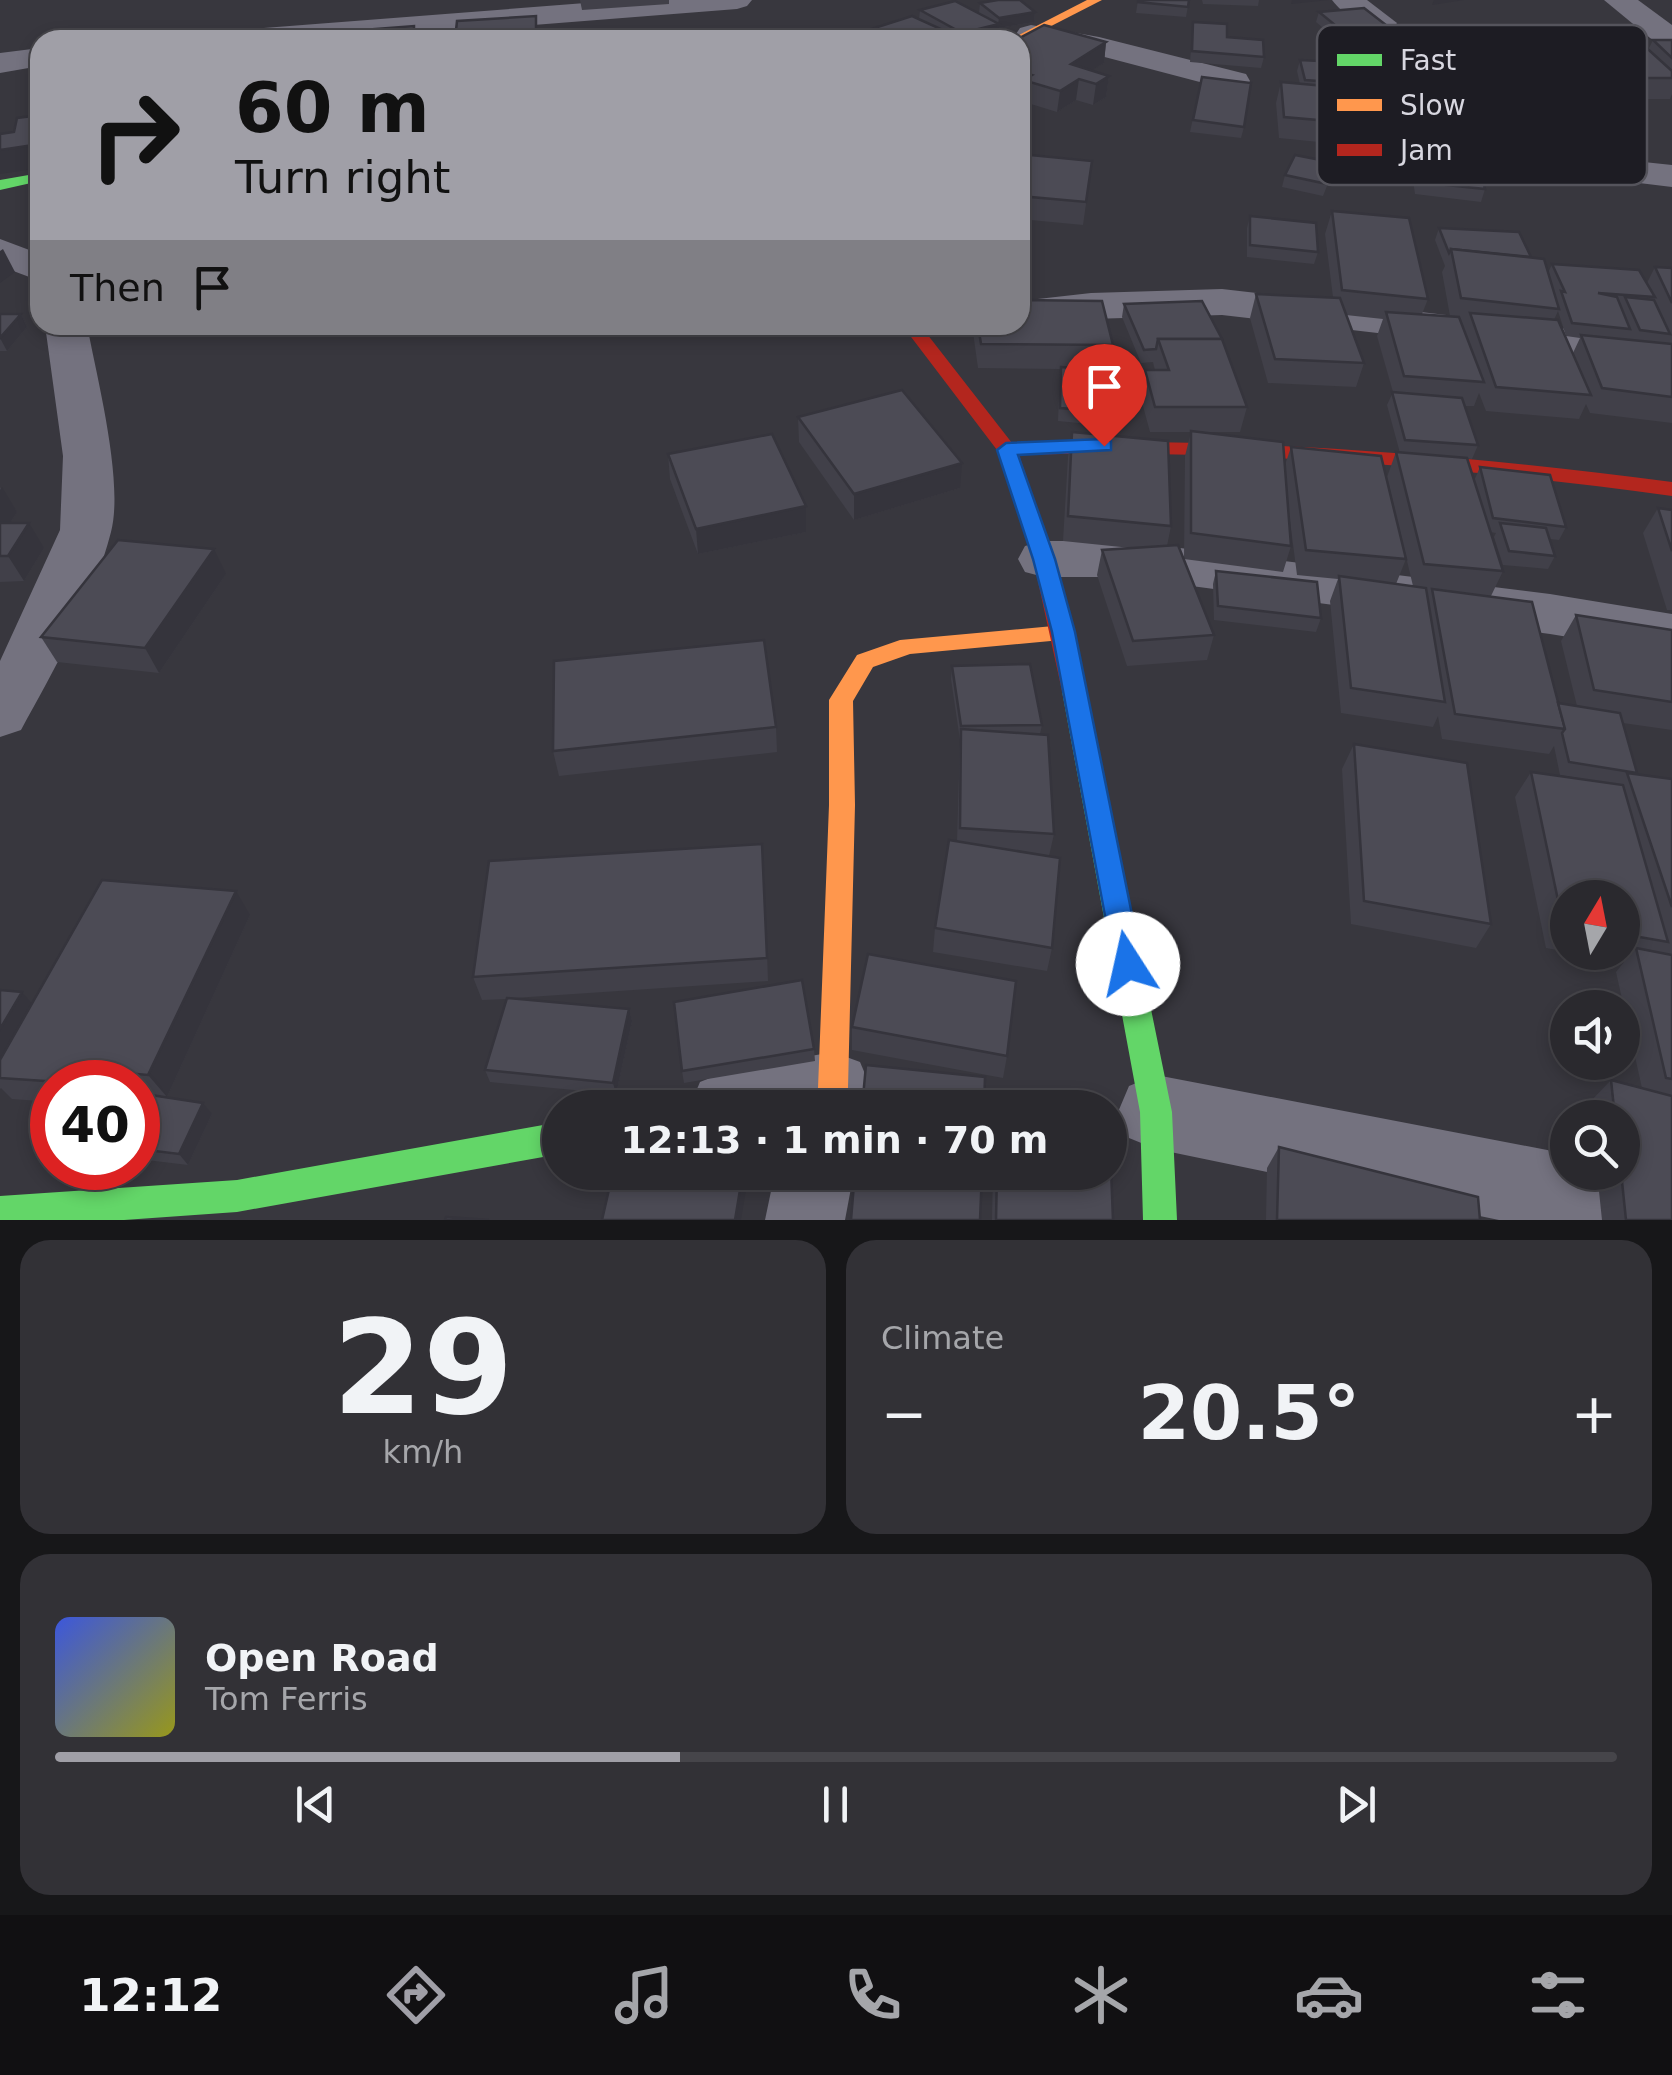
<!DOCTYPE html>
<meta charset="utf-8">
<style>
:root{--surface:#2a292e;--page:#323136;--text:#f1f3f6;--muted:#a5a6aa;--line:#46454a;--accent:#a09fa7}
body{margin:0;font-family:"DejaVu Sans",sans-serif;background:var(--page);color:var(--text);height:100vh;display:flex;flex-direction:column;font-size:38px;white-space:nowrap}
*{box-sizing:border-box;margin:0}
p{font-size:32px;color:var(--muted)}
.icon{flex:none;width:55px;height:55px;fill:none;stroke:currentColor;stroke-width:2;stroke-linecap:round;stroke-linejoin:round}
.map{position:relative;height:1220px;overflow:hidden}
.drawer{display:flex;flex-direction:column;gap:20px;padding:20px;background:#171719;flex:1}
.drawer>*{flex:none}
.top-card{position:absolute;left:30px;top:30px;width:1000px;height:305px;border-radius:30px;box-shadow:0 5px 15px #0003,0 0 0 2px var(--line);background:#a09fa7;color:#111;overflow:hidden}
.needle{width:65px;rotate:10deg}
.fabs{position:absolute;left:1550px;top:880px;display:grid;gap:20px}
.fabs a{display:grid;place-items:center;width:90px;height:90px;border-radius:50%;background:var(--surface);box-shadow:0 5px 15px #0003,0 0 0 2px var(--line);font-size:50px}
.speed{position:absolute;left:30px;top:1060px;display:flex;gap:20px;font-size:50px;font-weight:700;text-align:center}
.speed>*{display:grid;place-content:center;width:130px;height:130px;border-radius:50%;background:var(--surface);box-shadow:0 5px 15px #0003,0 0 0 2px var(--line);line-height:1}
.speed .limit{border:15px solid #d22;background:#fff;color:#111}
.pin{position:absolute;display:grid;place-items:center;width:85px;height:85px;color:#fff;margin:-102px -42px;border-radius:50% 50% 50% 0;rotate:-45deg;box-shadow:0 0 10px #0007}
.pin .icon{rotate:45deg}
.me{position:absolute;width:110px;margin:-55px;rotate:350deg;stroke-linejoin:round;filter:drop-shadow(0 0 8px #0008)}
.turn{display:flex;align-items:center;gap:35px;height:210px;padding:0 40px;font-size:45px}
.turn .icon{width:130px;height:130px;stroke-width:2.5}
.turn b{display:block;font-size:70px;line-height:85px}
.then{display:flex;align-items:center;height:95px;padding:0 40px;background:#0003;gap:20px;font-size:38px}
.big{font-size:75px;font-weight:700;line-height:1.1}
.drawer .card{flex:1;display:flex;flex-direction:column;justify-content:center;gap:15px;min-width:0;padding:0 35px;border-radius:30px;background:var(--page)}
.drawer .dial{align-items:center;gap:0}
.dial b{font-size:130px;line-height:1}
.song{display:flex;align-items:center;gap:30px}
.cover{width:120px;height:120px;border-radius:15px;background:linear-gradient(135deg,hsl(230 70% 55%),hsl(60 70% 35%))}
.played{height:10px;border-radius:5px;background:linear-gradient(90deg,var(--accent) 40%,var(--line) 40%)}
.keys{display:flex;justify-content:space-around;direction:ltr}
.heat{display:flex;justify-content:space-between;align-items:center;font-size:55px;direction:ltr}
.drawer .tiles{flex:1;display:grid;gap:20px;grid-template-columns:1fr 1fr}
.card:last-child{grid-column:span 2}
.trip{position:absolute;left:542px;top:1090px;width:585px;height:100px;border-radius:50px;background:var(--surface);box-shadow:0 5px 15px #0003,0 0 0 2px var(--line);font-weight:700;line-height:100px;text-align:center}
.dock{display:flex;height:160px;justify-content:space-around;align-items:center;background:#111012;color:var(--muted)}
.dock .icon{width:70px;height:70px}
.dock .current{color:var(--accent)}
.dock b{font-size:45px;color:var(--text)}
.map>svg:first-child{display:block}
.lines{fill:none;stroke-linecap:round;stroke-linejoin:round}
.street{fill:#74727f;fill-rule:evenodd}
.fast{fill:#63d668;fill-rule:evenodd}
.slow{fill:#ff974d;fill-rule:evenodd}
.jam{fill:#b3261e;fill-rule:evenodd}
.wall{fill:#414049;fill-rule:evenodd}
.shaded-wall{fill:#35343c}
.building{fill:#4c4b55;stroke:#35343c;stroke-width:2.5}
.route{fill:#1a73e8;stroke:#114b97;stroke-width:2.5}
.key{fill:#1d1c23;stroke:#55545c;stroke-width:2.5}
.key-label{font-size:28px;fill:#d8d7e0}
</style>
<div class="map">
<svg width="1672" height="1220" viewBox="0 0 1672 1220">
<rect width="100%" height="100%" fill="#38373e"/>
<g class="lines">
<!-- street -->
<g class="street">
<polygon points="624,0 752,0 747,6 737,9 343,40 211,40 215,33 226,31"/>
<path d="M 1332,0 L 1367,0 L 1397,23 L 1393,29 C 1372,35 1345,17 1332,0 Z"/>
<polygon points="1604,0 1638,0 1672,25 1672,49 1661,47"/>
<polygon points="1031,25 1099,37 1246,74 1250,81 1246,88 1234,91 1097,55 1020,40 1016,34 1020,28"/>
<polygon points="40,48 40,66 0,73 0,53"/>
<polygon points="1578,155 1672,165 1672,187 1565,174 1560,166 1565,158"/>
<polygon points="0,239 40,254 40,281 0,266"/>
<polygon points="1222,289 1672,341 1672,367 1222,315 1091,319 1020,327 1013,325 1020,325 1020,301 1091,293"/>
<path d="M 45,325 L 87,325 C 97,378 124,482 111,532 C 94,599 54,670 21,730 L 0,737 L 0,661 L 60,530 L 63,456 Z"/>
<polygon points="1044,541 1124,541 1550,594 1672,614 1672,654 1550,634 1124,577 1044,577 1025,572 1018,559 1025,546"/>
<polygon points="833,1052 860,1062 871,1088 862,1108 689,1108 700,1082 727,1071"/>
<polygon points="1156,1075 1568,1154 1568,1172 1616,1172 1627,1198 1618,1220 1499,1220 1156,1149 1129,1138 1118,1112 1129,1086"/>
<polygon points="775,1172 854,1172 845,1220 765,1220"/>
</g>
<!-- fast -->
<g class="fast">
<polygon points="40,173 40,181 0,190 0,180"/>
<polygon points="1074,682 1082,685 1086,691 1172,1112 1177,1220 1143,1220 1140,1112 1062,691 1066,685"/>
<polygon points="560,1122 560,1154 237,1212 124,1220 0,1220 0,1196 237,1180"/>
</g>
<!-- slow -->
<g class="slow">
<polygon points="1087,0 1102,0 1020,42 1009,40"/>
<polygon points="1064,625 1075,633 1072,639 910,654 873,667 853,701 855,805 848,1088 845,1108 814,1108 818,1088 829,805 829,700 857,655 900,640"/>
</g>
<!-- jam -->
<path class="jam" d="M 902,325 L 920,325 L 1012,443 C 1234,437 1453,453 1672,482 L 1672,496 C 1455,466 1238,449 1019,455 L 1055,559 L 1086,691 L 1082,697 L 1066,697 L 1062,691 L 1033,559 L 997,450 Z"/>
</g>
<!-- wall -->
<g class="wall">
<polygon points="580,0 669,0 669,4 582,10"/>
<polygon points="1138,0 1189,0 1186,17 1136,13"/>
<polygon points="1202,0 1259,0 1258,6 1203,4"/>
<polygon points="980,3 1035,12 1034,22 998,28 998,34 977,40 861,40 862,32 919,19 920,10 979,13"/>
<polygon points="1319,12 1404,39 1400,50 1354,54 1316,22"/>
<polygon points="1193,22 1264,57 1261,68 1190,62"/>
<polygon points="1434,29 1502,36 1503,32 1556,40 1560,29 1648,50 1653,40 1672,40 1672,94 1670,99 1604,99 1568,62 1573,51 1561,43 1557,54 1521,57 1516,54 1514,59 1461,64 1430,40"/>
<polygon points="1020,40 1106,42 1104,63 1092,70 1109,76 1106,97 1093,105 1076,100 1057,112 1021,101"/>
<polygon points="1300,60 1346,83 1345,88 1375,125 1369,147 1279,138 1276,103 1281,82 1300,84 1297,71"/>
<polygon points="1202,77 1244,127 1241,138 1190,132"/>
<polygon points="1417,94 1490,145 1482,167 1480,167 1485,189 1481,202 1415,194 1411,167 1415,155 1418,155 1410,115"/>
<polygon points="1559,116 1639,152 1634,164 1574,161 1554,128"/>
<polygon points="1020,154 1092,161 1083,225 1020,219"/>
<polygon points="1336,163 1323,196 1282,187 1285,175"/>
<path d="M 1332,211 L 1428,299 L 1422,314 L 1450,316 L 1442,272 L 1445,266 L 1435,240 L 1439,228 L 1531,257 L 1548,273 L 1552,264 L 1647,283 L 1655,267 L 1672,268 L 1672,423 L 1590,413 L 1586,404 L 1579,419 L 1486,411 L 1479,393 L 1474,406 L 1464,406 L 1478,445 L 1472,459 L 1455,457 L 1474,481 L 1480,467 L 1566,527 L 1559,540 L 1550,539 L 1555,556 L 1548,569 L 1503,565 L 1494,537 L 1496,533 L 1490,532 L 1503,571 L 1491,596 L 1558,703 L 1577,706 L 1561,641 L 1576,615 L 1672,630 L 1672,730 L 1623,723 L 1637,773 L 1636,775 L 1672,779 L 1672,1220 L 1602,1220 L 1597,1172 L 1622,1172 L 1622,1118 L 1592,1118 L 1590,1102 L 1611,1080 L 1642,1088 L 1616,972 L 1624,962 L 1572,952 L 1622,952 L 1622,898 L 1568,898 L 1568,952 L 1546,948 L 1515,797 L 1531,772 L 1614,784 L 1560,775 L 1554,746 L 1549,754 L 1442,739 L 1438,716 L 1433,727 L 1341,713 L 1330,601 L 1338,579 L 1297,575 L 1289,513 L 1291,546 L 1283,572 L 1184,559 L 1185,456 L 1191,432 L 1150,432 L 1140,395 L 1145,370 L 1155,370 L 1153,362 L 1141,363 L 1122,317 L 1124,304 L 1247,407 L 1240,432 L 1200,432 L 1285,465 L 1291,447 L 1406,559 L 1396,584 L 1413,586 L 1387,477 L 1396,452 L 1400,453 L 1387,405 L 1393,392 L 1377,336 L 1383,319 L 1346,315 L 1364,363 L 1356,387 L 1268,383 L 1250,318 L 1256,294 L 1333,297 L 1325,234 ZM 1558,311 L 1566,336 L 1580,338 L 1573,353 L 1554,320 Z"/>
<polygon points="1250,216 1318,252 1314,264 1247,257 1247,228"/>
<polygon points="0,314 21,314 27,327 7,351 0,351"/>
<polygon points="972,325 1020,325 1113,345 1109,369 1091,369 1123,413 1120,427 1058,421 1060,369 978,368"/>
<polygon points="798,417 960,488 854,520 799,442"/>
<polygon points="1072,432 1171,526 1167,546 1214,635 1207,660 1127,666 1097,575 1102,550 1131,548 1063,541 1068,457"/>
<polygon points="668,454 806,532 698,554 670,479"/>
<polygon points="0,487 17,512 10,523 44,548 24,581 0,582"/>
<polygon points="1658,508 1672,510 1672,610 1667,610 1643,533"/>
<polygon points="1216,571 1321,618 1316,632 1214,620 1213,584"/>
<polygon points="226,574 159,673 57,662 41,637"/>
<polygon points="952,666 1042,725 1040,734 1054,834 1049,856 1052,948 1047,971 933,952 935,928 957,842 960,740 951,679"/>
<polygon points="776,727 777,752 559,776 553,751"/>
<polygon points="1354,744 1491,924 1476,948 1351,924 1342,769"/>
<polygon points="764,869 768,981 514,998 629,1009 632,1021 616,1094 490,1082 485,1070 506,999 482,1000 473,977"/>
<polygon points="250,915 167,1097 212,1114 188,1165 138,1159 138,1082 52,1082 52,1102 12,1099 1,1088 0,1089 0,990 32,1003"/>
<polygon points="852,1027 1007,1056 1003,1078 852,1050"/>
<polygon points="814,1049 815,1061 684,1083 682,1071"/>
<polygon points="1279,1147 1480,1220 1266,1220 1267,1168"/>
<polygon points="993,1172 1110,1172 1113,1220 992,1220"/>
</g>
<!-- shaded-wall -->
<g class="shaded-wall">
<polygon points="1292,0 1329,0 1291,4"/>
<polygon points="1434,0 1464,0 1432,5"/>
<polygon points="1035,12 1034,22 998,28 998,34 977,40 962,40 962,33 998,24 999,18"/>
<polygon points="1106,42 1104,63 1068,85 1071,64"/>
<polygon points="1561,43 1557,54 1521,57 1525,46"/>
<polygon points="1109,76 1106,97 1093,105 1096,84"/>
<polygon points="1079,79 1076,100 1057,112 1060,91"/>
<polygon points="40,144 40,168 0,174 0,150"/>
<polygon points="3,249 15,272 0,283 0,251"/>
<polygon points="21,314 27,327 7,351 0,338"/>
<polygon points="962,463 960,488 854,520 854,494"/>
<polygon points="2,487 17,512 0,539 0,490"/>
<polygon points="806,506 806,532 698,554 696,529"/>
<polygon points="29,523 44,548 24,581 8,556"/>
<polygon points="214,549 226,574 159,673 145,648"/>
<polygon points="236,891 250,915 167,1097 148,1075"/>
<polygon points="22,992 42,1015 0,1078 0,1029"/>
<polygon points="629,1009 632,1021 616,1094 613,1083"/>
<polygon points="69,1068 83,1082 60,1082"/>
<polygon points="203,1103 212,1114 188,1165 179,1154"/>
<polygon points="743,1172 749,1172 741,1220 735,1220"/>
</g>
<!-- building -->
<g class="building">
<polygon points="998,0 1020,0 1035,12 999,18 980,3"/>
<polygon points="1138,0 1189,0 1188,7 1138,2"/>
<polygon points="955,1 999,24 962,33 920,10"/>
<polygon points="1364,8 1404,39 1357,43 1319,12"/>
<polygon points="536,16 536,40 455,40 457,21"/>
<polygon points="912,16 954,35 940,40 879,40 862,32"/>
<polygon points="1193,22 1227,24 1227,37 1263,40 1264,57 1192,51"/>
<polygon points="1044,25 1106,42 1071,64 1109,76 1096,84 1079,79 1060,91 1023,80 1032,75 1020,71 1020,40 1016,40"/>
<polygon points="414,26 414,40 349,40 350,31"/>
<polygon points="1653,40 1672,40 1672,58"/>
<polygon points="1576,41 1639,41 1672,71 1672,78 1613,78"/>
<polygon points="1300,60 1339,62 1346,83 1305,80"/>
<polygon points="1202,77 1251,83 1244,127 1193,120"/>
<polygon points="1281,82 1369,90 1375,125 1284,117"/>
<polygon points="40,115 40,144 0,150 0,134 14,132 17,118"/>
<polygon points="1020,154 1092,161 1086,202 1020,196"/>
<polygon points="1295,155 1336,163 1327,184 1285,175"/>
<polygon points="1415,155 1479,162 1485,189 1419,182"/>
<polygon points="1332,211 1409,218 1428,299 1342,290"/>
<polygon points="1250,216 1316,223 1318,252 1250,245"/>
<polygon points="1439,228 1519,232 1531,257 1451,249 1449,253"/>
<polygon points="1451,249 1544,259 1559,309 1461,298"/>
<polygon points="1552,264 1639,270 1655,297 1598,293 1617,297 1630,329 1572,323 1561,291 1565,292"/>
<polygon points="1655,267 1672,268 1672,303"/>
<polygon points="1256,294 1340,298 1364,363 1275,359"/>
<polygon points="1625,297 1654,300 1670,334 1640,330"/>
<polygon points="1020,300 1102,301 1113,345 981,344 978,325 1020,325"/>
<polygon points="1202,301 1222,339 1158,339 1156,349 1144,350 1124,304"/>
<polygon points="1386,312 1459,317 1484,382 1404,376"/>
<polygon points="1470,313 1558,320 1591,395 1496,387"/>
<polygon points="0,314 21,314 0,338"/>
<polygon points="1581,335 1672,344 1672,397 1602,388"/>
<polygon points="1158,339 1222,339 1247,407 1155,407 1145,370 1169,370"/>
<polygon points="1061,367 1121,372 1123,413 1060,408"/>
<polygon points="902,390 962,463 854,494 798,417"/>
<polygon points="1392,392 1462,398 1478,445 1405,440"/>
<polygon points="1191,431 1283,442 1291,546 1191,533"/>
<polygon points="1072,432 1168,441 1171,526 1068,516"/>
<polygon points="772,434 806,506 696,529 668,454"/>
<polygon points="1291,447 1381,456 1406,559 1306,550"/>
<polygon points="1396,452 1467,458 1503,571 1424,564"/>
<polygon points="1480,467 1550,475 1566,527 1493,518"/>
<polygon points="1658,508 1672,510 1672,551"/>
<polygon points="0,523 29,523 8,556 0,556"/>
<polygon points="1500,523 1546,528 1555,556 1509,551"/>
<polygon points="118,540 214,549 145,648 41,637"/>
<polygon points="1178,545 1214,635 1133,641 1102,550"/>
<polygon points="1216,571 1317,582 1321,618 1218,606"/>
<polygon points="1339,576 1426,588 1445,702 1351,688"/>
<polygon points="1432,589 1532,602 1565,729 1455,714"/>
<polygon points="1576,615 1672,630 1672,702 1594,690"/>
<polygon points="764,640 776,727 553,751 554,661"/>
<polygon points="1030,664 1042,725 961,726 952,666"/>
<polygon points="1558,703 1620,713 1637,773 1569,762 1562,733 1565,729"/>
<polygon points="961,729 1048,735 1054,834 960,828"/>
<polygon points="1354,744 1467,763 1491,924 1364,901"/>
<polygon points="1531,772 1623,785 1668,942 1622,934 1622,898 1568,898 1568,925 1563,924"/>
<polygon points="1627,773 1672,779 1672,907"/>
<polygon points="949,840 1060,858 1052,948 935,928"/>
<polygon points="762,844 767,958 473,977 489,861"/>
<polygon points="102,880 236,891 148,1075 69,1068 60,1082 0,1078 0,1060"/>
<polygon points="1636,948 1672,955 1672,1079 1666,1078"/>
<polygon points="868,954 1016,981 1007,1056 852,1027"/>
<polygon points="802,980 814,1049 682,1071 674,1002"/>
<polygon points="0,990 22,992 0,1029"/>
<polygon points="507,998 629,1009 613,1083 485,1070"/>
<polygon points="866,1065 985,1077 984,1108 862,1108"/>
<polygon points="1611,1080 1672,1096 1672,1220 1626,1220 1621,1172 1622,1172 1622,1118 1615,1118"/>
<polygon points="138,1093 203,1103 179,1154 138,1149"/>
<polygon points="1110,1142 1113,1220 996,1220 997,1172 1110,1172"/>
<polygon points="1279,1147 1478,1197 1480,1220 1277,1220"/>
<polygon points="613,1172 743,1172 735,1220 602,1220"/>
<polygon points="855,1172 982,1172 980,1220 851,1220"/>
<polygon points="446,1217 489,1220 445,1220"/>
</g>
<!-- route -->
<polygon class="route" points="1104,439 1111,441 1111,450 1018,455 1055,559 1075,632 1142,964 1138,973 1128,977 1118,973 1114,964 1052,632 1033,559 997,450 1006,443"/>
<!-- legend -->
<rect x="1317" y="25" width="330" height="160" rx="15" class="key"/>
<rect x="1337" y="54" width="45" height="12" fill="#63d668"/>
<rect x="1337" y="99" width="45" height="12" fill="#ff974d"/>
<rect x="1337" y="144" width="45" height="12" fill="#b3261e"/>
<g class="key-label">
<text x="1400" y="70">Fast</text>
<text x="1400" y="115">Slow</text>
<text x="1400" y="160">Jam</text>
</g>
</svg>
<div class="fabs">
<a><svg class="needle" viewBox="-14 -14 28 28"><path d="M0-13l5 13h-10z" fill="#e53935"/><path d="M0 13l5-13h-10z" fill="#a5a6aa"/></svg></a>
<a><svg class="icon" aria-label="sound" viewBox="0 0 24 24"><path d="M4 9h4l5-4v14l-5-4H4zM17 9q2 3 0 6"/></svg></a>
<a><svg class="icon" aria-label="search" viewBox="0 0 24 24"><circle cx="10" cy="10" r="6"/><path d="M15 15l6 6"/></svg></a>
</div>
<div class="speed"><div class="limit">40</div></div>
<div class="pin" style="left:1104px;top:446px;background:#d93025"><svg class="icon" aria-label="arrive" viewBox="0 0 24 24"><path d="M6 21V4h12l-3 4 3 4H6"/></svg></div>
<svg class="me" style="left:1128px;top:964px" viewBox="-20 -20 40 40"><circle r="19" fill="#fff"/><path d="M0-13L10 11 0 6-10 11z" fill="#1a73e8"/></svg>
<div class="trip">12:13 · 1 min · 70 m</div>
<div class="top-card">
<div class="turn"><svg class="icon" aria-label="right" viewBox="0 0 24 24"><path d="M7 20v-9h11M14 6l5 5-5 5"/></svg><div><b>60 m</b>Turn right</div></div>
<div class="then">Then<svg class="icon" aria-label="arrive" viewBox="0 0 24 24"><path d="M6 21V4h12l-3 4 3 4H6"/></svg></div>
</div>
</div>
<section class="drawer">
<div class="tiles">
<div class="card dial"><b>29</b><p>km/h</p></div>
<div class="card"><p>Climate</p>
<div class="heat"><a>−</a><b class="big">20.5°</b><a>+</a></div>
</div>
<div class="card">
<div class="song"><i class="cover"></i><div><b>Open Road</b><p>Tom Ferris</p></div></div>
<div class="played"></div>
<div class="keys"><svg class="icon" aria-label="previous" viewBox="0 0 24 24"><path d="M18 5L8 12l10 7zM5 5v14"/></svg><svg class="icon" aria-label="pause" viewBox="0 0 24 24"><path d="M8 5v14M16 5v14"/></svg><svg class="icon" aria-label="next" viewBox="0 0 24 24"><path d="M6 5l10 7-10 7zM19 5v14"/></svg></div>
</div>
</div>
</section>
<nav class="dock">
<b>12:12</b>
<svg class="icon current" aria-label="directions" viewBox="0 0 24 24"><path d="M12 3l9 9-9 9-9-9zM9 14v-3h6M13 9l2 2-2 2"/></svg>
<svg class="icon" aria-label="music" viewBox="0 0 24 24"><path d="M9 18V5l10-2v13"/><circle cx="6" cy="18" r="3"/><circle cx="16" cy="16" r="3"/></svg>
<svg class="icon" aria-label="phone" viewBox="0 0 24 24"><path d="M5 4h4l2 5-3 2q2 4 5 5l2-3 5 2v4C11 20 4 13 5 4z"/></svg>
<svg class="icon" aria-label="climate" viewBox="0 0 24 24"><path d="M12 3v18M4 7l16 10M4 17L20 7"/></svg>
<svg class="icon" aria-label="car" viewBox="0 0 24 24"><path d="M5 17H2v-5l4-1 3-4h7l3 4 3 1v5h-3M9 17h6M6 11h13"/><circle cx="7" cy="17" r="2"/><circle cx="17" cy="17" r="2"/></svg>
<svg class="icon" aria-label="filters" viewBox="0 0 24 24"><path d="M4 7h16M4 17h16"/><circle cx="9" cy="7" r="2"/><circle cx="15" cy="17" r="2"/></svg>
</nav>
